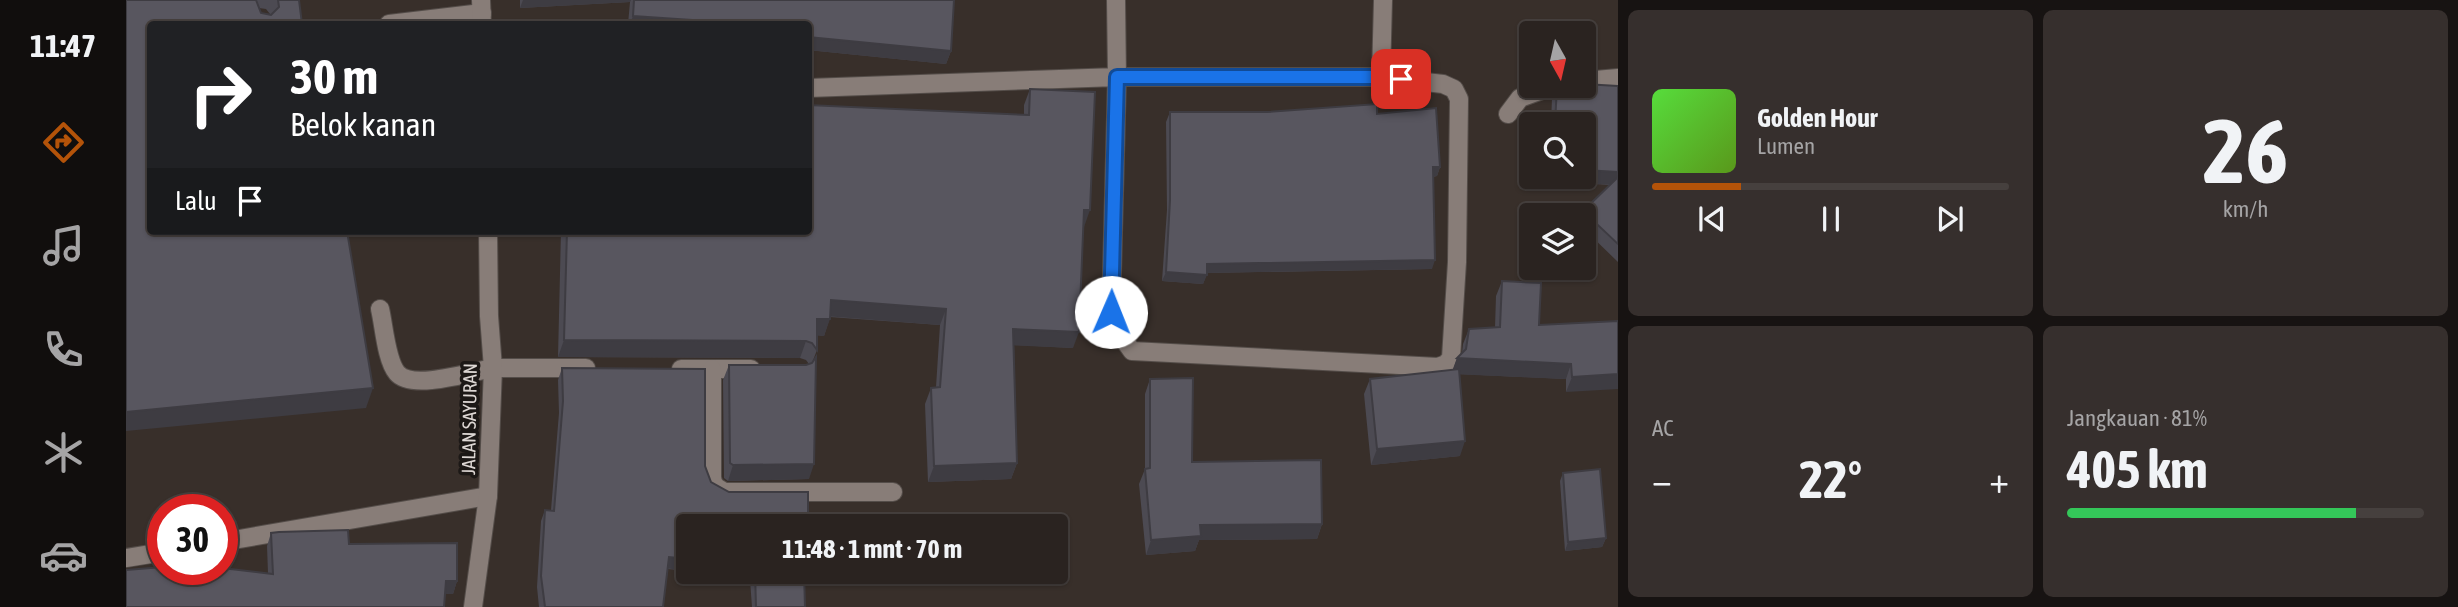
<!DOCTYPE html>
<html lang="id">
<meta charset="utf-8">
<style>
:root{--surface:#2a2320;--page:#362f2d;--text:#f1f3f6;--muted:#a5a4a5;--line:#46403e;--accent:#b45309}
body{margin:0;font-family:"Asap Condensed",sans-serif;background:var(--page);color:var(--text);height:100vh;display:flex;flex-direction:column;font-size:26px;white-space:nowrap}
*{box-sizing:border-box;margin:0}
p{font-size:23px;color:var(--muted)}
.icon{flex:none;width:38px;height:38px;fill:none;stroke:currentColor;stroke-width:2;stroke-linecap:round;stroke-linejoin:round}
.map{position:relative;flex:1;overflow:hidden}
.side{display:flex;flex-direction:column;gap:10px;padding:10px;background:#171312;width:840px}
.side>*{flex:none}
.guide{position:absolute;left:21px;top:21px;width:665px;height:214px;border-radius:7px;box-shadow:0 2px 5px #0004,0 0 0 2px var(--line);background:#202124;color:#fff;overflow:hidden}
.needle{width:46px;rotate:172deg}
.fabs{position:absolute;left:1393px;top:21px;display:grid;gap:14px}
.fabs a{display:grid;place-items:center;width:77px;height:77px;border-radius:7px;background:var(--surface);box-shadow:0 2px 5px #0004,0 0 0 2px var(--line);font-size:35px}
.speed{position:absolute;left:21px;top:494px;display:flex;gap:14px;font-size:35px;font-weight:700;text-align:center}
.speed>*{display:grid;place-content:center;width:91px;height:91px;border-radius:50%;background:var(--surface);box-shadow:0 2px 5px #0004,0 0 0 2px var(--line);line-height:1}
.speed .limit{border:10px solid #d22;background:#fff;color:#111}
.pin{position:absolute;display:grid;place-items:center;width:60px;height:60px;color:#fff;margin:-30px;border-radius:14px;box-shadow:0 4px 10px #0006}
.me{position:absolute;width:77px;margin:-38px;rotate:1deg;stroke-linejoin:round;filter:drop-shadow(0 0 5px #0008)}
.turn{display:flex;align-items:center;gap:24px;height:147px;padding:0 28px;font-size:32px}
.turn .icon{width:91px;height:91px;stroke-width:2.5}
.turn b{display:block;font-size:49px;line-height:60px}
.then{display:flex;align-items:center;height:66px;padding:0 28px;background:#0003;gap:14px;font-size:26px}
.big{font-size:52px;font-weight:700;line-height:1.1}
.side .card{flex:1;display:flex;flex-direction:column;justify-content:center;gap:10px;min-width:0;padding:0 24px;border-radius:10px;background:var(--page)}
.side .dial{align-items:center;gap:0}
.dial b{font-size:91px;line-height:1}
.song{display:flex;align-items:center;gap:21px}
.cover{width:84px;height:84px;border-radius:10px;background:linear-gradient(135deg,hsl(110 70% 55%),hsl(90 70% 35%))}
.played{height:7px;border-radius:4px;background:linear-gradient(90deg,var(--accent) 25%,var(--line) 25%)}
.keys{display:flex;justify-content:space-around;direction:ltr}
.heat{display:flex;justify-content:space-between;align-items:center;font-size:38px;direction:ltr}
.charge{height:10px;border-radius:5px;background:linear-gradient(90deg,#34c759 81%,var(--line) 0)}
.side .tiles{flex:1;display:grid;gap:10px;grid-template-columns:repeat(2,1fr)}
.trip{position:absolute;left:550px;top:514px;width:392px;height:70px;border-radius:7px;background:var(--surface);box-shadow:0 2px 5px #0004,0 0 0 2px var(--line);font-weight:700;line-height:70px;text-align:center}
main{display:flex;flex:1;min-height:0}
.tabs{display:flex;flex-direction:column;width:126px;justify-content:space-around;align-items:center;background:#110e0d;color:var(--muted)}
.tabs .icon{width:49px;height:49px}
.tabs .on{color:var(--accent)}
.tabs b{font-size:32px;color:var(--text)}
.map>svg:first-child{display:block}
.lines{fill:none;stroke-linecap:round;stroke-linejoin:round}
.service-casing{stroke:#544d49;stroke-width:20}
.minor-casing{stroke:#544d49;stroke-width:20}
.tertiary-casing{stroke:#544d49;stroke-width:20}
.service{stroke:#887d78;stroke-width:18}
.minor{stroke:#887d78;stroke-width:18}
.tertiary{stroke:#887d78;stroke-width:18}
.wall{fill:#4c4a52;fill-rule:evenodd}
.shaded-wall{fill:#3e3c42}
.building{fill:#58565f;stroke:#3e3c42;stroke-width:2}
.route-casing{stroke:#114b97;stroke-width:18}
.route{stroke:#1a73e8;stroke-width:12}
.labels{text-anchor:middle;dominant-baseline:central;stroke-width:7;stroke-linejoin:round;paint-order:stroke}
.street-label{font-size:19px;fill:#ddd7d4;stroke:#1c1816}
</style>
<main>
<nav class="tabs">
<b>11:47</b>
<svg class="icon on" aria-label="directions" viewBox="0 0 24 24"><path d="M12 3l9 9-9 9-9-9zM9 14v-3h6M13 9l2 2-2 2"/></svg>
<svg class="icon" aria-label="music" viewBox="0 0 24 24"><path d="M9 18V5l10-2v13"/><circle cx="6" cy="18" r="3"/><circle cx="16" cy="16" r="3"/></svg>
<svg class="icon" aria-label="phone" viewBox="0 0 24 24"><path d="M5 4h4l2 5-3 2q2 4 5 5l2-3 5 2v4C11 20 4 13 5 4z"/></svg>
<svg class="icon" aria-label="climate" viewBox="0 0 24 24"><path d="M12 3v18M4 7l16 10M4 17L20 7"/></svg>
<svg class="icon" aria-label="car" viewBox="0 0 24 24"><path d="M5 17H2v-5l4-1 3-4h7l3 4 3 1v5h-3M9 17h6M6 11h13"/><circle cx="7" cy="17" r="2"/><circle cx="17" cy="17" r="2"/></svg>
</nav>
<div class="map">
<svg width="1492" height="607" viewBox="0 0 1492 607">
<rect width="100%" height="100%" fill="#382f2a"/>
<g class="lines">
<defs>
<g id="service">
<polyline points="263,24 356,13"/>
<path d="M 254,309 C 258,325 260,360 271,373 C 286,391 345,372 367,368"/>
</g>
<g id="minor">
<polyline points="1255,77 1257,0"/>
<polyline points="1458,81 1492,78"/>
<polyline points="682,88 991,77 1255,77 1317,84 1328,89 1333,99 1331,262 1325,358 1320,364 1312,367 1006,351 993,333 985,312 991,77 990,0"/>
<polyline points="1382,114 1394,98 1427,86"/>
<polyline points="367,368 460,368"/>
<polyline points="555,369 625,369"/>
<path d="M 586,369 L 586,477 C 587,486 591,488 599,492 L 767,492"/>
<polyline points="96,542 362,496"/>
<polyline points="0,558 37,552"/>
</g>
<g id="tertiary">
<polyline points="355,0 356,24"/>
<polyline points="347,607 362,496 367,368 363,316 362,231"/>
</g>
</defs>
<!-- service casing -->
<use href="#service" class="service-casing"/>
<!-- minor casing -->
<use href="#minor" class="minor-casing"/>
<!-- tertiary casing -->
<use href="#tertiary" class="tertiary-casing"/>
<!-- service -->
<use href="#service" class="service"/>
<!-- minor -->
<use href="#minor" class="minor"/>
<!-- tertiary -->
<use href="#tertiary" class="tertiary"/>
</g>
<!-- wall -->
<g class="wall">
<path d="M 0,0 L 173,0 L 176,24 L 24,24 L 240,408 ZM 133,8 L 140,9 L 144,14 L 135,13 Z"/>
<polygon points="394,0 828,0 825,51 820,64 682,50 682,24 502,24 504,2 394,8"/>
<polygon points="1431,86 1492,86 1492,262 1458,229 1458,215 1456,215 1457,211 1484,185 1422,181 1422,177 1458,177 1458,124 1425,124 1426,98"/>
<polygon points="904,89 958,227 947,348 888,345 891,463 885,479 802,482 799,404 805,388 810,387 814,325 704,317 698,336 691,335 691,350 686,363 683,479 602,481 598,478 597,380 603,365 680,365 683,364 680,360 674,358 432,357 435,231 682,231 898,115 898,105"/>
<polygon points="1044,112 1251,114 1314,167 1311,176 1307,177 1306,269 1081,273 1077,284 1036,281 1041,210 1040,122"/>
<polygon points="1376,281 1413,325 1492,321 1440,392 1440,379 1333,374 1334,456 1245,465 1238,394 1244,379 1327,370 1331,358 1336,353 1337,344 1343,329 1369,328 1370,296"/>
<polygon points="436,368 562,527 562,571 542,569 537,607 413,607 411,587 415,521 419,510 425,510 433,413 432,380"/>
<polygon points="1024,379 1066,462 1196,524 1191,539 1073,540 1069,551 1020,555 1013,484 1019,469 1019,394"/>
<polygon points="1437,473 1480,538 1476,547 1439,551 1434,481"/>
<polygon points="145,533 223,544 331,581 327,594 142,573 141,546"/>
<polygon points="568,572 678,572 679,607 626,607 624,580"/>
</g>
<!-- shaded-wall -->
<g class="shaded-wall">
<polygon points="397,0 505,0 504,2 394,8"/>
<polygon points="507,16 625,24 504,24"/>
<polygon points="682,37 825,51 820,64 682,50"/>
<polygon points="1307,167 1314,167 1311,176 1303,177"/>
<polygon points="1458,170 1492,172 1492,185 1422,181 1423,177 1458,177"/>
<polygon points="958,210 964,210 958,227 952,226"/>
<polygon points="1309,260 1306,269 1078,273 1081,264"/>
<polygon points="1040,272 1081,275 1077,284 1036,281"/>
<polygon points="705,300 820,309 814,325 699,316"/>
<polygon points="691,319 704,319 698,336 685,335"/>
<polygon points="887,329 953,332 947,348 881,345"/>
<polygon points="438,340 680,341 674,358 432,357"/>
<polygon points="1331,358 1445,364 1440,379 1325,374"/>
<polygon points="1492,374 1492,389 1440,392 1446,377"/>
<polygon points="247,388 240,408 0,431 0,412"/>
<polygon points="1339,441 1334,456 1245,465 1251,449"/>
<polygon points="891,463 885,479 802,482 808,466"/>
<polygon points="688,464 683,479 602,481 607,465"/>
<polygon points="1196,524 1191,539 1073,540 1069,551 1020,555 1025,540 1074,525"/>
<polygon points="1480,538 1476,547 1439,551 1442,542"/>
<polygon points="543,557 562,559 562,571 539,568"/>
<polygon points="568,572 627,572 624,580"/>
<polygon points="320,581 331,581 327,594 316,594"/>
</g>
<!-- building -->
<g class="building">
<polygon points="0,0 130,0 135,13 145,15 153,7 152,0 173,0 176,24 24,24 24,231 221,231 247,388 0,412"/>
<polygon points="508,0 828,0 825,51 682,37 682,24 625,24 507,16"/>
<polygon points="1458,84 1492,86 1492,172 1458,170 1458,124 1429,124 1431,86 1458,86"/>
<polygon points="904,89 969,92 964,210 958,210 953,332 887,329 891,463 808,466 805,388 814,387 820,309 705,300 704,319 691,319 691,350 686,343 680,341 438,340 441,231 682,231 682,105 903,115"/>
<polygon points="1251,104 1251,114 1310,108 1314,167 1307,167 1309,260 1081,264 1081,275 1040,272 1044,200 1044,112 1141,112"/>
<polygon points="1492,177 1492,244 1457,211"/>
<polygon points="1376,281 1415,283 1413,325 1492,321 1492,374 1446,377 1445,364 1331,358 1340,349 1343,329 1374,327"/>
<polygon points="690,357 688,464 607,465 604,463 603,365 680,365 686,363"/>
<polygon points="436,368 579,369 579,466 585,482 603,492 682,492 682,527 562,527 562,559 543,557 537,607 419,607 415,576 419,510 428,511 437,401"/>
<polygon points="1333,369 1339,441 1251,449 1244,379"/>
<polygon points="1067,378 1066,462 1195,460 1196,524 1074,525 1075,536 1025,540 1019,469 1024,468 1024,379"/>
<polygon points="1474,469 1480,538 1442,542 1437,473"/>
<polygon points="222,530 223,544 331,543 331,581 320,581 318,607 0,607 0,570 37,567 37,569 96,568 147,574 145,533 153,532"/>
<polygon points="629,572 678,572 679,607 630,607"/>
</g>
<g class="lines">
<defs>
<polyline id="route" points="985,312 991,77 1255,77 1275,79"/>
</defs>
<!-- route casing -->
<use href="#route" class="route-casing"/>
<!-- route -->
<use href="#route" class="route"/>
</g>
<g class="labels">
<!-- street labels -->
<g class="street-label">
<text transform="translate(343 419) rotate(-89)">JALAN SAYURAN</text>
</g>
</g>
</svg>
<div class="fabs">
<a><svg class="needle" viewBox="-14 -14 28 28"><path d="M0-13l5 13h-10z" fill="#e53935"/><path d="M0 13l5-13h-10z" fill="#a5a4a5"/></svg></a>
<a><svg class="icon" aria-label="search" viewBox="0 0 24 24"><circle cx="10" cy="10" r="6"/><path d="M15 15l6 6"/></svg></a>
<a><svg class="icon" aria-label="layers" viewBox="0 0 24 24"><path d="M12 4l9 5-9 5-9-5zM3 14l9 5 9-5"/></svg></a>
</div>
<div class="speed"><div class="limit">30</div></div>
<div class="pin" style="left:1275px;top:79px;background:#d93025"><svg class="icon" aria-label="arrive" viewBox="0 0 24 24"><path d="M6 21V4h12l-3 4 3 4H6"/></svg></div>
<svg class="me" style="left:985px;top:312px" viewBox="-20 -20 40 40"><circle r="19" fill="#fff"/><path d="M0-13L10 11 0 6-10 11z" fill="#1a73e8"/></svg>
<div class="trip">11:48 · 1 mnt · 70 m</div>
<div class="guide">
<div class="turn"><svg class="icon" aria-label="right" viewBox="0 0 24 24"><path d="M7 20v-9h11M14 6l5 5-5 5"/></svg><div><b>30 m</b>Belok kanan</div></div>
<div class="then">Lalu<svg class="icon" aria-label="arrive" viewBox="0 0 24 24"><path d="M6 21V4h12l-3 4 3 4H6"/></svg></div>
</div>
</div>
<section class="side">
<div class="tiles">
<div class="card">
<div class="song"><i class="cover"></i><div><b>Golden Hour</b><p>Lumen</p></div></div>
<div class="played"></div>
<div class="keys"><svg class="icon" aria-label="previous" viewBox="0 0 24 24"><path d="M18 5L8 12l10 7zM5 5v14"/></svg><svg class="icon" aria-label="pause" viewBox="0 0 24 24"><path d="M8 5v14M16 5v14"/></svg><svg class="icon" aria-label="next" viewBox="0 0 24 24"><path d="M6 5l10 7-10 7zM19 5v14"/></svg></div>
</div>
<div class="card dial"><b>26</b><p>km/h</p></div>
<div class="card"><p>AC</p>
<div class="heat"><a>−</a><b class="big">22°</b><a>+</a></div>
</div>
<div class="card"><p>Jangkauan · 81%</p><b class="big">405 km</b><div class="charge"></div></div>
</div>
</section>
</main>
